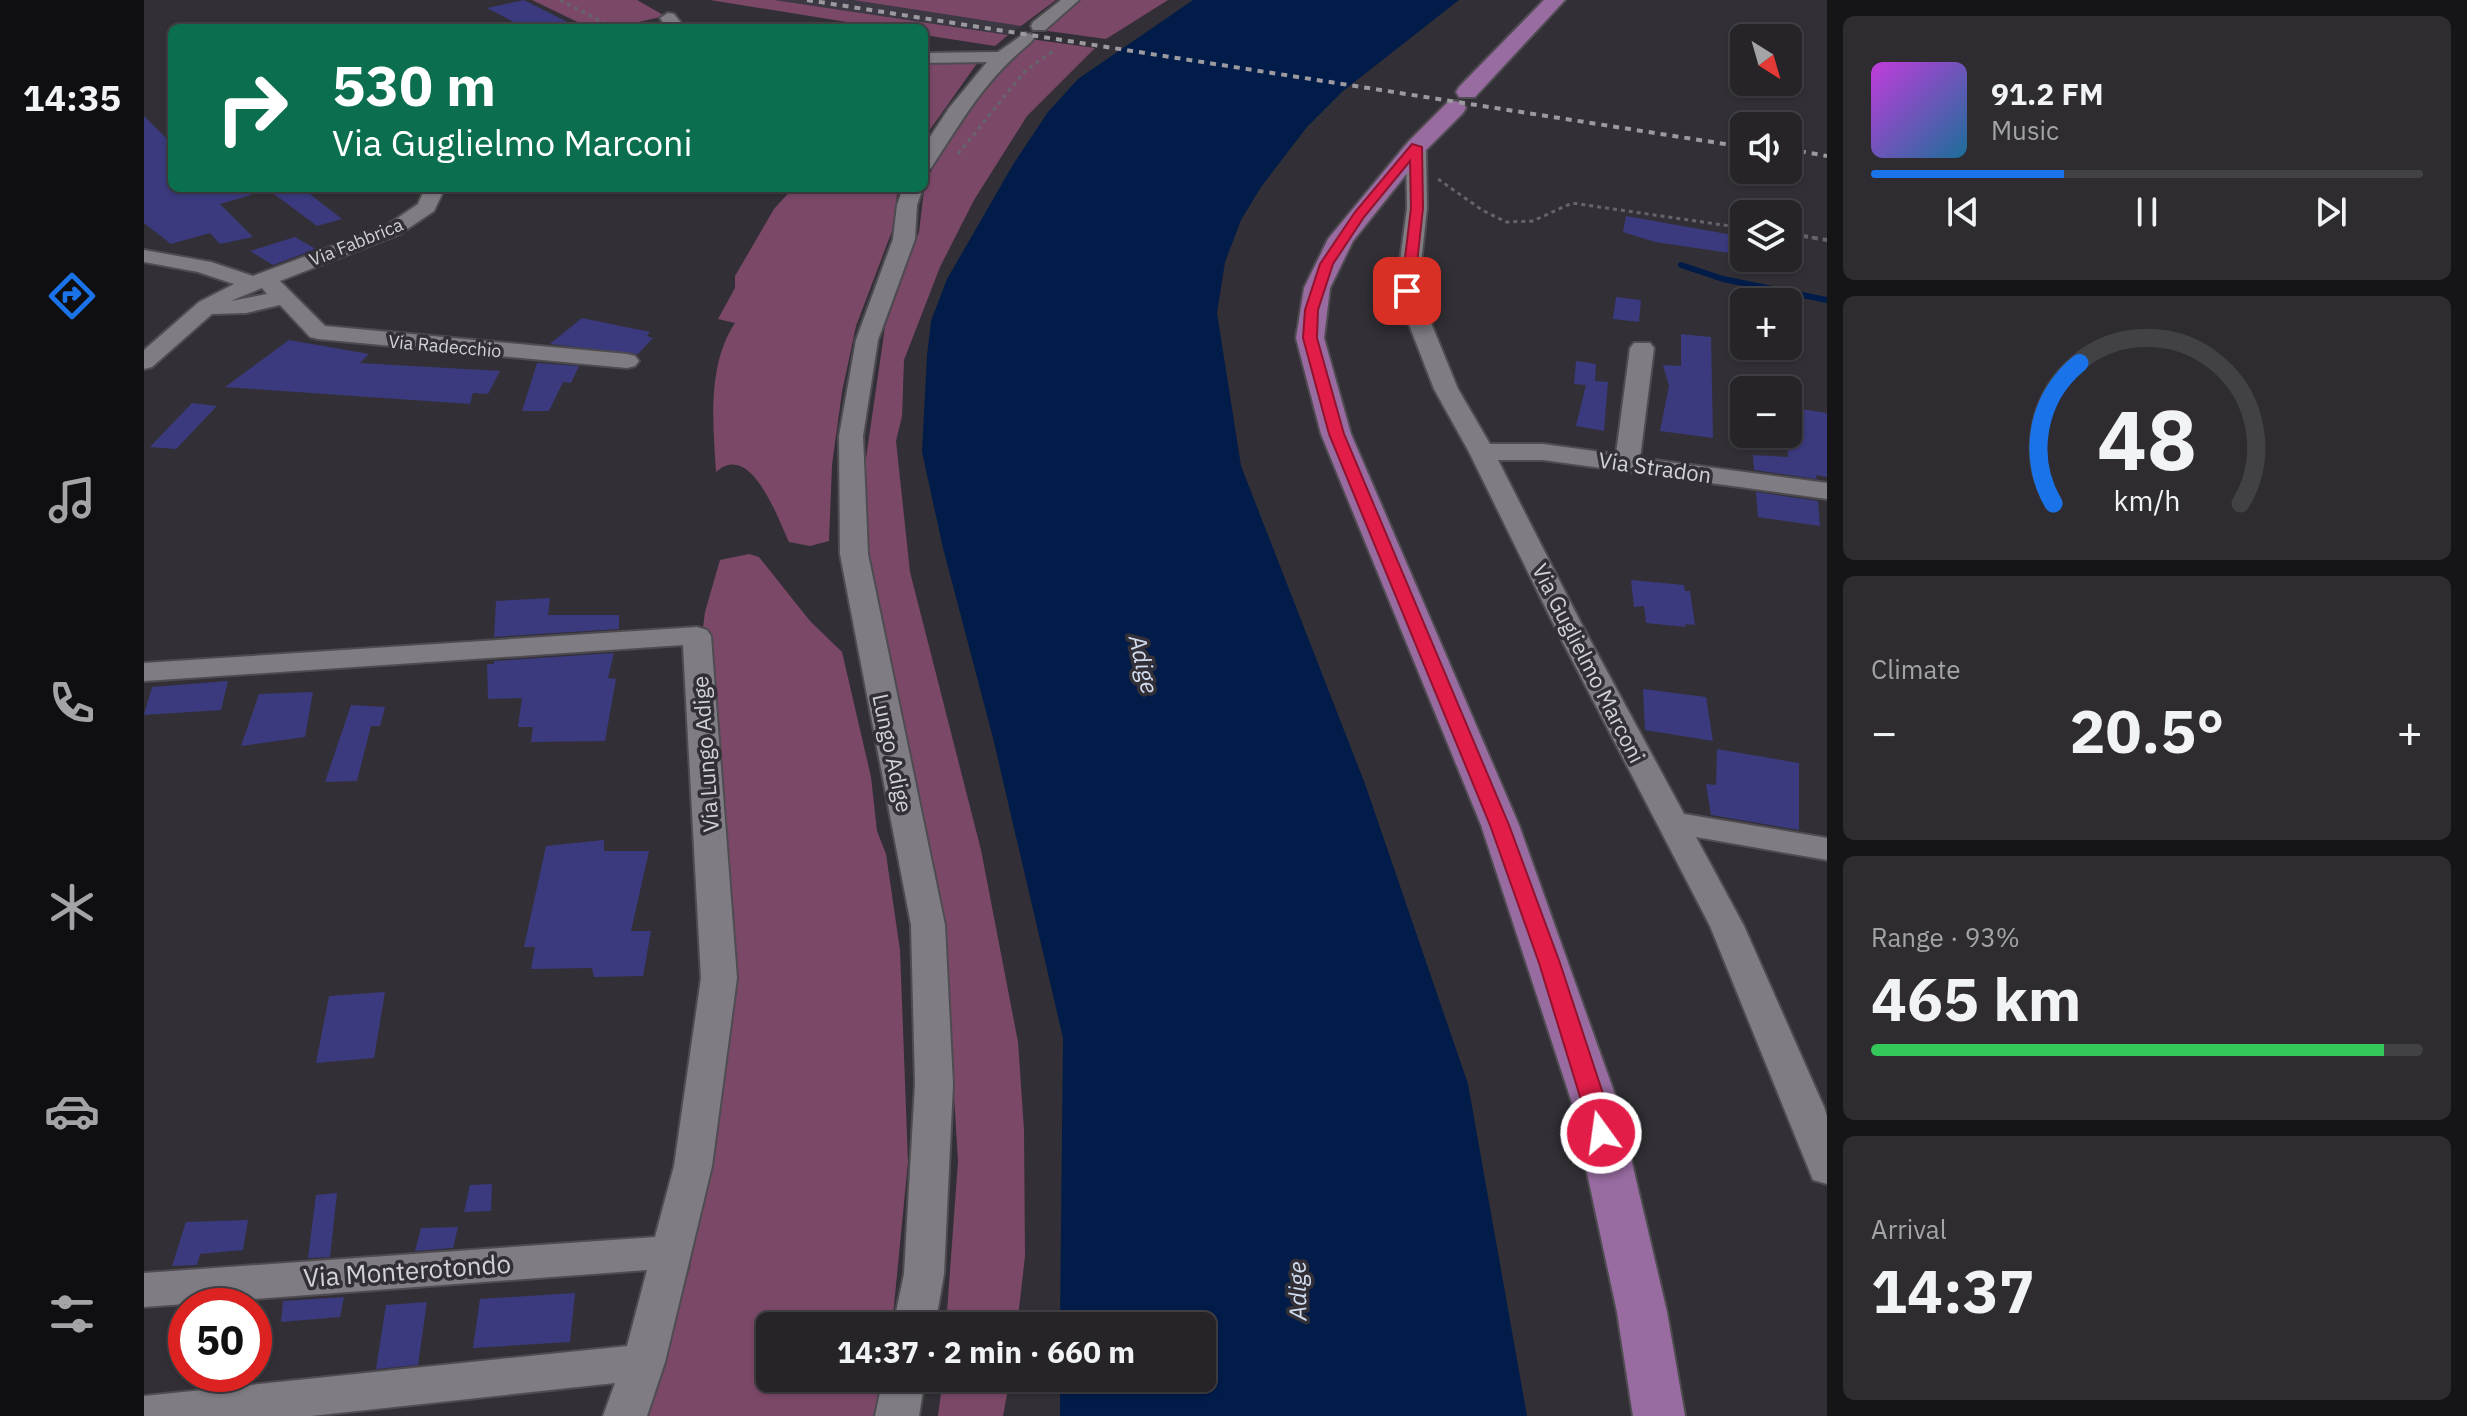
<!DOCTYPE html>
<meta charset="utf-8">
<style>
:root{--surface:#262428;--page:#2e2c30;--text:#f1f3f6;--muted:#a4a4a8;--line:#424145;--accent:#1a73e8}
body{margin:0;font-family:"IBM Plex Sans",sans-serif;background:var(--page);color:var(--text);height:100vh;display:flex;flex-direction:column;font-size:30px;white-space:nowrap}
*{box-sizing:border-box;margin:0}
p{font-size:26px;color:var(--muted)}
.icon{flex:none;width:44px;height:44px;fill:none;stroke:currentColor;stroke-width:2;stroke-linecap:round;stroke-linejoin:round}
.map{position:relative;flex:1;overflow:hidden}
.side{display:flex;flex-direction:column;gap:16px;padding:16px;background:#151416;width:640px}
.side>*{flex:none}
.banner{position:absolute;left:24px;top:24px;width:760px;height:168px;border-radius:12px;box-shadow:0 2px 6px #0004,0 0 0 2px var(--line);background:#0b6e4f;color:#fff;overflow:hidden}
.needle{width:52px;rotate:143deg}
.buttons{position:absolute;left:1586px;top:24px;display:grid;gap:16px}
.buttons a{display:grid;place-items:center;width:72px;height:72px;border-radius:12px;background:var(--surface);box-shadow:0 2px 6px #0004,0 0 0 2px var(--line);font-size:40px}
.speed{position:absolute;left:24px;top:1288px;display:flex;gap:16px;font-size:40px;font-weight:700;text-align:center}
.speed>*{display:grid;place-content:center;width:104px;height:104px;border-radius:50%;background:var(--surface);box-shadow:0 2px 6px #0004,0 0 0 2px var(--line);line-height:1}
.speed .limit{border:12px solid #d22;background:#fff;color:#111}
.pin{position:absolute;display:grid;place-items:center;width:68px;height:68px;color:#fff;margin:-34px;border-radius:16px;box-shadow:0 4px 12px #0006}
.me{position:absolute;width:88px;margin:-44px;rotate:346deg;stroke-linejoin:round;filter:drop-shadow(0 0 6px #0008)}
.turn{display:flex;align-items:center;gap:28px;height:168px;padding:0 32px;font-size:36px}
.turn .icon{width:104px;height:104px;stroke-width:2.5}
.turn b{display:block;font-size:56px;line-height:68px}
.big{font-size:60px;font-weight:800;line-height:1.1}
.side .widget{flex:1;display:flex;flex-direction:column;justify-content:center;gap:12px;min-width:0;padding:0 28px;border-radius:12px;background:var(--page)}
.side .dial{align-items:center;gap:0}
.dial svg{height:208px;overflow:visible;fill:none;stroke:var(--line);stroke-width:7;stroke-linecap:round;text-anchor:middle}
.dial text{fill:var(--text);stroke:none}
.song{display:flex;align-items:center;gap:24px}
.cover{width:96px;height:96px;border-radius:12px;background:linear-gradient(135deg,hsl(290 70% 55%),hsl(200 70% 35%))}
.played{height:8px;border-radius:4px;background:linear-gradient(90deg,var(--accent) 35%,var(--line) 35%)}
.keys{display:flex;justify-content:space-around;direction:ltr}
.heat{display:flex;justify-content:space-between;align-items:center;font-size:44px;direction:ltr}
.charge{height:12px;border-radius:6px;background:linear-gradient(90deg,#34c759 93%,var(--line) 0)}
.trip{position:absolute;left:612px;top:1312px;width:460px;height:80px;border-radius:12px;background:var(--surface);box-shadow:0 2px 6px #0004,0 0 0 2px var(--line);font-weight:800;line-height:80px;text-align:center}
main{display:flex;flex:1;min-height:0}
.tabs{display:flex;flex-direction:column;width:144px;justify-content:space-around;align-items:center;background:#0f0e10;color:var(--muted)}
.tabs .icon{width:56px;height:56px}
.tabs .current{color:var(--accent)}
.tabs b{font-size:36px;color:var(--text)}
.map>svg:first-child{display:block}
.built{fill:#3c3944}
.green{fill:#7b4868}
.water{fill:#011c49}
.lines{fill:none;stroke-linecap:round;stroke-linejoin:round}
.stream{stroke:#011c49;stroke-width:6}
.building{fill:#3b3a7e}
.minor-casing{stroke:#4e4c51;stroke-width:4}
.major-casing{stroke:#4e4c51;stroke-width:4}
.path-far1{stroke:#66646a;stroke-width:3;stroke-dasharray:4 4;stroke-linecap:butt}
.path{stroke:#66646a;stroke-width:4;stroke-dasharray:5 5;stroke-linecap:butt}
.minor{fill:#7f7d83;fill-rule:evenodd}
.major{fill:#986ca1;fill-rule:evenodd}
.rail{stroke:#9c9a9f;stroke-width:4;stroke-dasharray:6 6;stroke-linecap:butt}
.route{fill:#e11d48;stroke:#92132f;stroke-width:2}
.labels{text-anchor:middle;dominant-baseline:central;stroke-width:7;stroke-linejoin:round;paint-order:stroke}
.far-street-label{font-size:18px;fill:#d2d1d5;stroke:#323036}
.street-label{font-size:22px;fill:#d2d1d5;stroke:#323036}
.water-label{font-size:24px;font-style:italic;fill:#d1dcef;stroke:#323036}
.near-street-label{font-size:26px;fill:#d2d1d5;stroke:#323036}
</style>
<main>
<nav class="tabs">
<b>14:35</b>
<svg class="icon current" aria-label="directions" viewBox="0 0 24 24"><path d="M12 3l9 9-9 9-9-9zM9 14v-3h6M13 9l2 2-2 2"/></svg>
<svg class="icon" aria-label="music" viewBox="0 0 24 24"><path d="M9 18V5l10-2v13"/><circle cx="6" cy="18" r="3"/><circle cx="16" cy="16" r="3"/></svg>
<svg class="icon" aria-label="phone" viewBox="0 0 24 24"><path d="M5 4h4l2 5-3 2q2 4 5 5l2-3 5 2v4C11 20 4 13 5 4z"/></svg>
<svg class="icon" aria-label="climate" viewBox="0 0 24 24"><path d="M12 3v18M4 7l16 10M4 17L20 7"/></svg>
<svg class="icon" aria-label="car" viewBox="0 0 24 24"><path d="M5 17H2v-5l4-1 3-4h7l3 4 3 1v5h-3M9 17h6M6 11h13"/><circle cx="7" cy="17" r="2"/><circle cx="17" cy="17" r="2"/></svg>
<svg class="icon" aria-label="filters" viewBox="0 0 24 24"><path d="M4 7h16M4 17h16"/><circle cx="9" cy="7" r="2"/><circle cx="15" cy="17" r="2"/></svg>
</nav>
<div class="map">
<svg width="1683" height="1416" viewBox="0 0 1683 1416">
<rect width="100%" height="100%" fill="#323036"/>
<!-- built -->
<polygon class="built" points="630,0 709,0 877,26 864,35"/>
<!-- green -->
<g class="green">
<polygon points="388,0 493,0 521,16 468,28 446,28"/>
<polygon points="566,0 630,0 864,35 851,46 780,35 780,28 740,28"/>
<polygon points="709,0 912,0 877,26"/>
<polygon points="935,0 1024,0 962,39 897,30"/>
<polygon points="886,39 951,48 883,116 830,200 796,267 760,360 758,416 752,441 766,572 837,850 874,1042 880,1130 881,1256 873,1326 802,1326 814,1161 801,948 726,587 719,505 721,465 741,327 775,232 781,182 811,128 841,89 860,59"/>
<polygon points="834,62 780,138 780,63"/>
<path d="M 649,188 L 754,188 L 748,231 L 712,326 L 698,392 L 688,465 L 685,541 L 666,546 L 645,542 C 634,519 607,440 572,472 C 569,424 563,365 591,323 L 574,319 L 591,288 L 591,276 L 630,209 Z"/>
<polygon points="605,554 615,557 666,621 698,652 727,777 733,831 742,854 756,950 764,1162 748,1326 626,1326 626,1378 744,1378 738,1416 494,1416 546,1268 563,1149 589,1012 557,644 561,612 576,560"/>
<polygon points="799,1378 866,1378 859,1416 794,1416"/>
</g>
<!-- water -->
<polygon class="water" points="1049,0 1315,0 1199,91 1163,127 1117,187 1097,220 1081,262 1073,313 1097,466 1221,784 1324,1084 1383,1416 916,1416 916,1378 1058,1378 1058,1326 916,1326 919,1038 849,738 799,548 778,452 783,356 787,321 803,279 870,163 904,112 934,79"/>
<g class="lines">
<!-- stream -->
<polyline class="stream" points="1537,265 1579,279 1683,300"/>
</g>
<!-- building -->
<g class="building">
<polygon points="380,0 435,28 381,28 343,8"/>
<polygon points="0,116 28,144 28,188 106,188 107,195 76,204 109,237 76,244 66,233 27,244 0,223"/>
<polygon points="122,188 158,188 198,219 173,226"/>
<polygon points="1482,216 1589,235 1586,253 1511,242 1479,232"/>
<polygon points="151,237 172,249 129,265 106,251"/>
<polygon points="1472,297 1497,300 1495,322 1469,319"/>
<polygon points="438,318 506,332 503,336 509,338 494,354 406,344"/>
<polygon points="1537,334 1567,337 1569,438 1516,431 1525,386 1519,365 1537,366"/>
<polygon points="145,340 225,354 216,363 356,371 344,394 329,393 326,404 81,387"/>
<polygon points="1432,361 1452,364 1451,381 1464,382 1460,431 1432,426 1442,385 1430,384"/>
<polygon points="393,363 435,366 427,383 419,382 405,411 378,411"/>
<polygon points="48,403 73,406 32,449 6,447"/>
<polygon points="1644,407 1683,413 1683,477 1672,475 1673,479 1610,470 1609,455 1644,457"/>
<polygon points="1612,492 1674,501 1676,526 1614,517"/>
<polygon points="1487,580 1540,585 1541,591 1546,591 1551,625 1541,624 1542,627 1502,623 1500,606 1490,607"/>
<polygon points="406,598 404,615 475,615 475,629 350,637 352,601"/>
<polygon points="470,653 464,678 472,679 461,741 387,742 389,727 374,727 378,698 344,699 343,664 350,664 350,661"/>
<polygon points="84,681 77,710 0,715 8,687"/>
<polygon points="1499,689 1562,697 1569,741 1501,730"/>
<polygon points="169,692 161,737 97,746 115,694"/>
<polygon points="207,705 241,707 236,726 227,726 213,781 181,782"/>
<polygon points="1573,749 1655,763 1655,830 1567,815 1562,784 1572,785"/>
<polygon points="460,840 460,851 505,851 487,931 507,931 499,976 450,977 448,968 387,969 391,947 380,947 402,846"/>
<polygon points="241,992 230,1058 172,1063 185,996"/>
<polygon points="348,1184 347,1211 320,1212 326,1185"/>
<polygon points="193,1193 186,1257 164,1258 172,1195"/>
<polygon points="104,1220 99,1250 56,1254 53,1265 28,1266 42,1222"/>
<polygon points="314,1227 309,1248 271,1251 277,1228"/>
<polygon points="431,1293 426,1342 329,1348 336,1299"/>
<polygon points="200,1297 196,1317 137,1322 139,1301"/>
<polygon points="283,1302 274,1365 232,1369 242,1305"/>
</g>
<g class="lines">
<defs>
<g id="minor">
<polygon points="917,0 935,0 901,30 889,30 887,26 889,22"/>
<polygon points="524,13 530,14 541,28 523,28 516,18"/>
<path d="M 881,33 L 887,34 L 890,38 L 887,42 C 839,82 820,118 787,168 L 780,170 L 780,146 L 805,108 L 843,62 L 780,63 L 780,53 L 854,52 Z"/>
<polygon points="1272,141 1282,147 1283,208 1274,291 1314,389 1346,444 1399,444 1472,454 1486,348 1490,343 1506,343 1510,348 1496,458 1683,483 1683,499 1399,460 1354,460 1438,625 1540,814 1683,838 1683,860 1552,837 1600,926 1680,1107 1683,1116 1683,1184 1669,1180 1566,926 1410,625 1325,452 1290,389 1252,291 1263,208 1262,147"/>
<path d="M 281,188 L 301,188 L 290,211 L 256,234 L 136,281 L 181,326 L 483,354 L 491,356 L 495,361 L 491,366 L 483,368 L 174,339 L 166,337 L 136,305 L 102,313 L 68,314 L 8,367 L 0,369 L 0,350 L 55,302 L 90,284 L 54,272 L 0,262 L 0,250 L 67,262 L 109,276 L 242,226 L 274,204 ZM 118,288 L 123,294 L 87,301 L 89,300 Z"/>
<polygon points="759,188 779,188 773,205 771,239 734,340 719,436 724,554 801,925 809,1084 800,1274 791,1326 749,1326 760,1274 771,1084 767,925 696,554 695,436 712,340 749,239 753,205"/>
<polygon points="553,627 563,630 567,636 593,978 568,1166 521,1362 503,1416 459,1416 471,1383 167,1416 0,1416 0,1396 483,1346 503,1270 0,1307 0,1273 511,1237 530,1166 557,978 539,645 0,681 0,663"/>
<polygon points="739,1378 781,1378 775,1416 731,1416"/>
</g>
<g id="major">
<polygon points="1400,0 1421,0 1331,97 1315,97 1312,92 1315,87"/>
<polygon points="1311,101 1319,103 1322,108 1319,113 1280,152 1209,241 1186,288 1180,338 1207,434 1375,825 1474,1103 1523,1312 1541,1416 1489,1416 1473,1312 1428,1103 1337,825 1177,434 1152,338 1160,288 1184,239 1264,142 1303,103"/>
</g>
</defs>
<!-- minor casing -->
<use href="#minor" class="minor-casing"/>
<!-- major casing -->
<use href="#major" class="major-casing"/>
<!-- path-far1 -->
<g class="path-far1">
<polyline points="416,0 470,28"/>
<polyline points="814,154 881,71 912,49"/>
<polyline points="1294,179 1338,210 1362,222 1389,221 1428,203 1600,228"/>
<polyline points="1644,234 1672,238"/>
</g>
<!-- path -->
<polyline class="path" points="1659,236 1683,240"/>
<!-- minor -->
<use href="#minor" class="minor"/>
<!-- major -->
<use href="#major" class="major"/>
<!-- rail -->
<g class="rail">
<polyline points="663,0 1600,147"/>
<polyline points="1644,149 1683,156"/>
</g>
</g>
<!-- route -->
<polygon class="route" points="1268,144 1278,147 1279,208 1270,291 1263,295 1257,291 1267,208 1266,161 1220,217 1189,264 1174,310 1173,338 1200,434 1365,825 1416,963 1462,1103 1469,1133 1466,1139 1457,1142 1449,1139 1395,963 1346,825 1185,434 1159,338 1161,310 1176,264 1211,212"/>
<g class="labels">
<!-- far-street labels -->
<g class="far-street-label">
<text transform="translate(212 242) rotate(-22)">Via Fabbrica</text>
<text transform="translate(301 346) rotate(5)">Via Radecchio</text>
</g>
<!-- street labels -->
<g class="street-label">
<text transform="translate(1511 467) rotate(8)">Via Stradon</text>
<text transform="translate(1445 663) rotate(63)">Via Guglielmo Marconi</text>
<text transform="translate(749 753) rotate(78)">Lungo Adige</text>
<text transform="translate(561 754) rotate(-94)">Via Lungo Adige</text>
</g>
<!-- water labels -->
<g class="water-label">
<text transform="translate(1000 664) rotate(77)">Adige</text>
<text transform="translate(1153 1291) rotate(-91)">Adige</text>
</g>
<!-- near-street labels -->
<g class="near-street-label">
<text transform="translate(263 1270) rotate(-4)">Via Monterotondo</text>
</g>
</g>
</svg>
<div class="buttons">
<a><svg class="needle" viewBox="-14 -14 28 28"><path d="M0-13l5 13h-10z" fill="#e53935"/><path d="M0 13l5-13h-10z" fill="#a4a4a8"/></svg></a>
<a><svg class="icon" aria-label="sound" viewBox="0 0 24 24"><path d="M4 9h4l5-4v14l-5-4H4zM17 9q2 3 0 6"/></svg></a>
<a><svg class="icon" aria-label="layers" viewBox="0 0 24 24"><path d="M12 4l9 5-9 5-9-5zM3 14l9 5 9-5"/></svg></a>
<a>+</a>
<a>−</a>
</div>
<div class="speed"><div class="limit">50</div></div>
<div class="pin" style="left:1263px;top:291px;background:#d93025"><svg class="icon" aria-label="arrive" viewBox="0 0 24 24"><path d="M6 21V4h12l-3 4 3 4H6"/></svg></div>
<svg class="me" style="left:1457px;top:1133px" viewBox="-20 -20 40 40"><circle r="17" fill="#e11d48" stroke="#fff" stroke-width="3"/><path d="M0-11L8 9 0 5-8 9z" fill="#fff"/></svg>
<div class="trip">14:37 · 2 min · 660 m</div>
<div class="banner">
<div class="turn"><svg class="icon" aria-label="right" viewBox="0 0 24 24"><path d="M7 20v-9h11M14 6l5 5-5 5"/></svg><div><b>530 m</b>Via Guglielmo Marconi</div></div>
</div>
</div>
<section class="side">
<div class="widget">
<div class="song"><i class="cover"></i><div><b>91.2 FM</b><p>Music</p></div></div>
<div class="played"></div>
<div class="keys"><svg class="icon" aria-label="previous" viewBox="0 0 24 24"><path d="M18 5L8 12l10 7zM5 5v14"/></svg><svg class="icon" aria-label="pause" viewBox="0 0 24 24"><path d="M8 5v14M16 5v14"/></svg><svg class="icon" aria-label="next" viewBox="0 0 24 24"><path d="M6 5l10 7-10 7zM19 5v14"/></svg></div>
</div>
<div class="widget dial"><svg viewBox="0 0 100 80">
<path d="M14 69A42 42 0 1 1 86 69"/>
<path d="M14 69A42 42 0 0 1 24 15" stroke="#1a73e8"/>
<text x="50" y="56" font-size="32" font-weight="700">48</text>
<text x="50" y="72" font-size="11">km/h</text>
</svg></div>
<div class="widget"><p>Climate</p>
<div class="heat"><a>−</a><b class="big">20.5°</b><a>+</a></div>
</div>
<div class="widget"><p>Range · 93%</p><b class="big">465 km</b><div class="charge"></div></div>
<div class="widget"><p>Arrival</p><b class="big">14:37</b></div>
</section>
</main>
